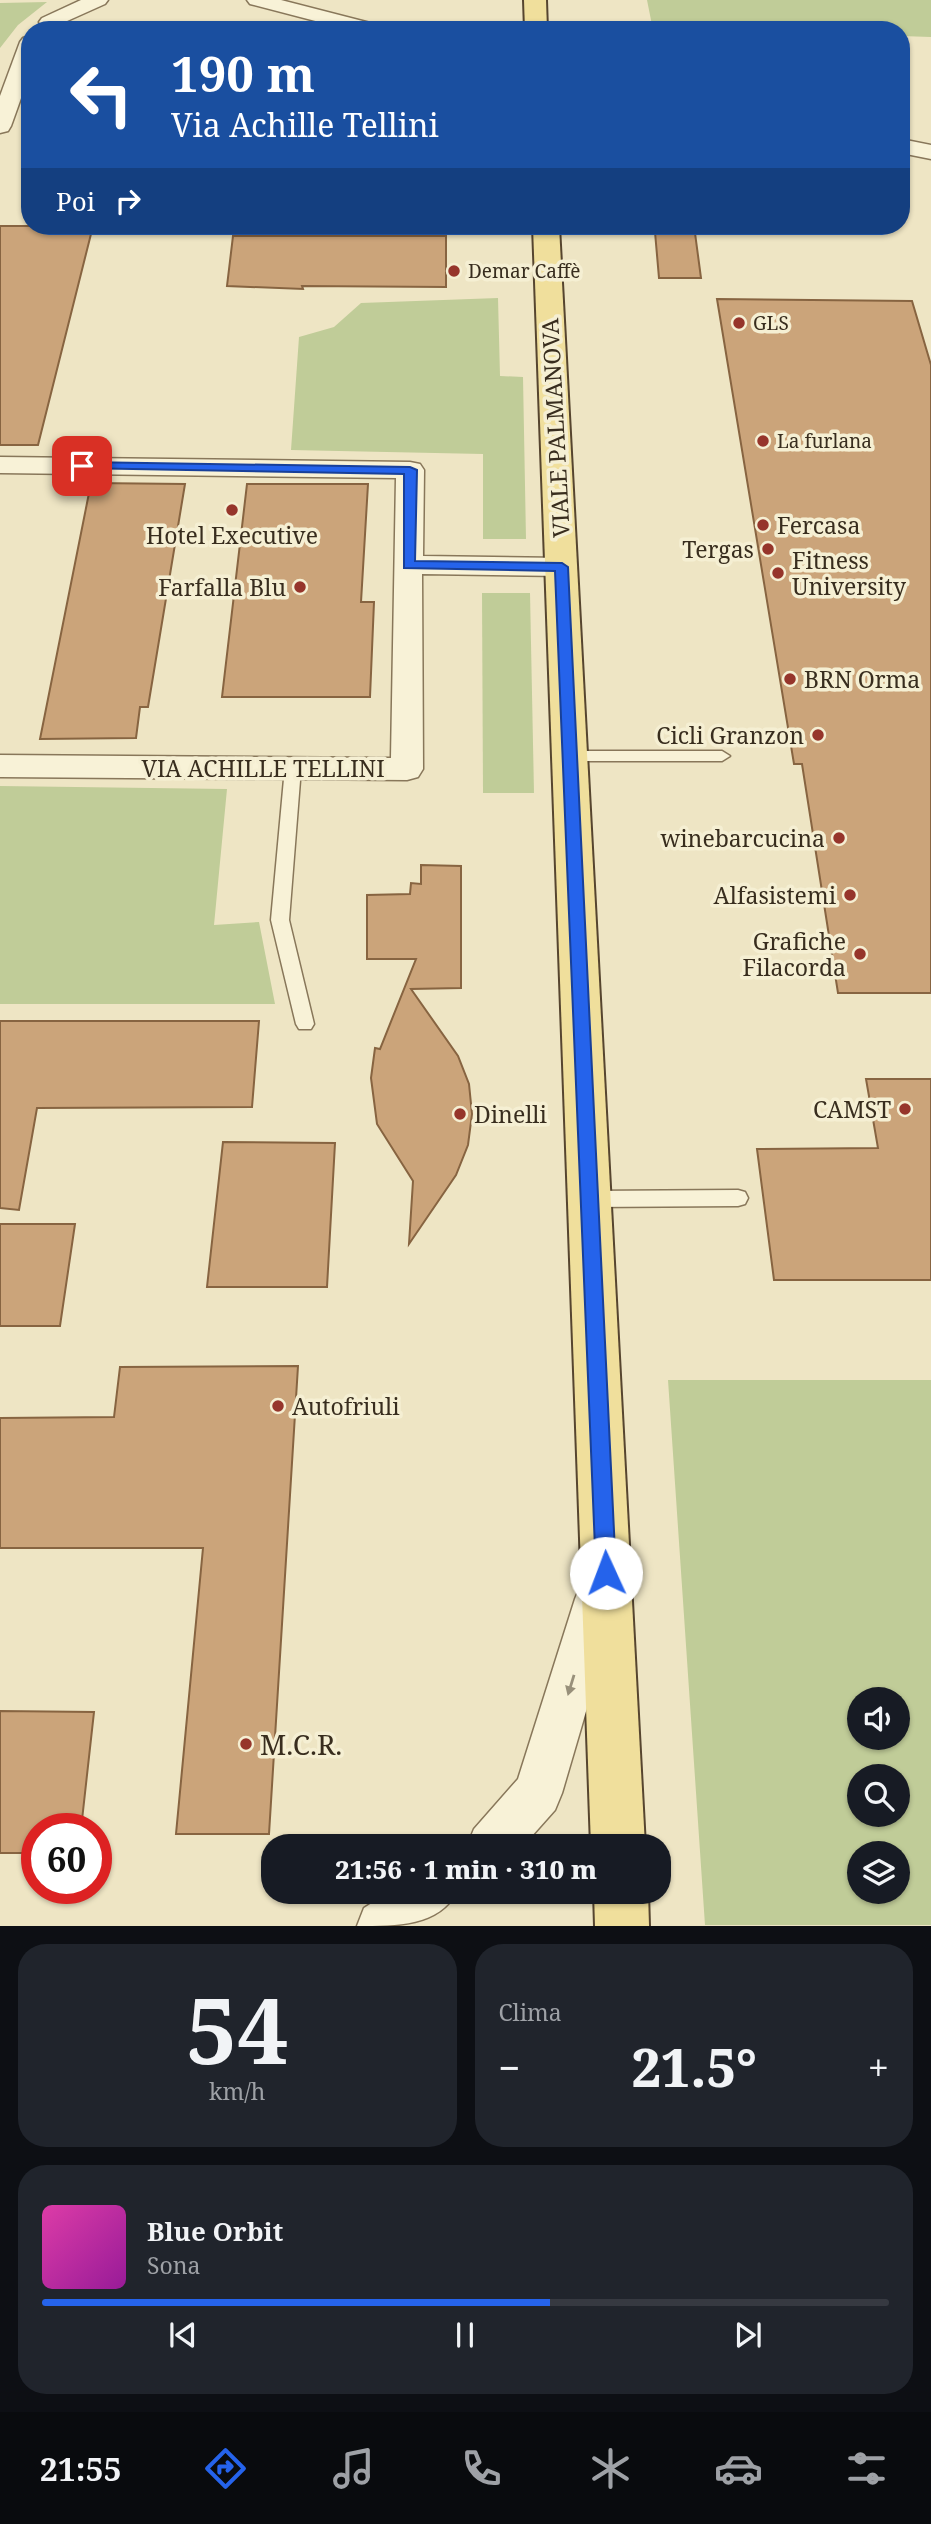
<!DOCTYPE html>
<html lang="it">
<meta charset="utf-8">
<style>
:root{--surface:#171b24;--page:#20242c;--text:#f1f3f6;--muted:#9ea1a6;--line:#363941;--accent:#2563eb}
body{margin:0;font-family:"Noto Serif",serif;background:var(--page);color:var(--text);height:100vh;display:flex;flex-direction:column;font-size:26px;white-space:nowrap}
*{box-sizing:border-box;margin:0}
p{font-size:23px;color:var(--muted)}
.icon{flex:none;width:38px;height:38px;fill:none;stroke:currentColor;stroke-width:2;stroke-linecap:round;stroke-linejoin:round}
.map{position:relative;height:1926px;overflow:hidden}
.details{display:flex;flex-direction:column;gap:18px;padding:18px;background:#0d0f14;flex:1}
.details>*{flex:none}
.hud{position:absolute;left:21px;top:21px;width:889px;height:214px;border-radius:28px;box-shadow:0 2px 5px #0004;background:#1a4fa0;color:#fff;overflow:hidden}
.tools{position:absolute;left:847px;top:1687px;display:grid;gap:14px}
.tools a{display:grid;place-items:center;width:63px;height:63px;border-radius:50%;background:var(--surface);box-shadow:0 2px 5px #0004;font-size:35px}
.speed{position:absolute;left:21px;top:1813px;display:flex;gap:14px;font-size:35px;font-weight:700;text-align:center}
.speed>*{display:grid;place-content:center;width:91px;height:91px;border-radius:50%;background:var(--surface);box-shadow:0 2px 5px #0004;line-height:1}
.speed .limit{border:10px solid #d22;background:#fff;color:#111}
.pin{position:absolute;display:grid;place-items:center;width:60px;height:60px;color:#fff;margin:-30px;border-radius:14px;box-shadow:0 4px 10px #0006}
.me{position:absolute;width:77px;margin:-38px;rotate:358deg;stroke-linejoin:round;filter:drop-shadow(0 0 5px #0008)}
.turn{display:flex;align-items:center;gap:24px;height:147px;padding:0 35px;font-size:32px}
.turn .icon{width:91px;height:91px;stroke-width:2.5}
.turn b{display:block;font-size:49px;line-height:60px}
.then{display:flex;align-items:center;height:66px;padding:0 35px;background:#0003;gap:14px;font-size:26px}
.big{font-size:52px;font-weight:800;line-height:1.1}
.details .widget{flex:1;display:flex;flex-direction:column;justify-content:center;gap:10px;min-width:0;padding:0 24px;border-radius:28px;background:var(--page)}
.details .dial{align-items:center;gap:0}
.dial b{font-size:91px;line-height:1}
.song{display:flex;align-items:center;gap:21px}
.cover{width:84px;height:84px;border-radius:10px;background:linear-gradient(135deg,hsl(320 70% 55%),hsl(300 70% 35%))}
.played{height:7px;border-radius:4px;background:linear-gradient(90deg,var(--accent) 60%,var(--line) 60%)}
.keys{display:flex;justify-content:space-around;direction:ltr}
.heat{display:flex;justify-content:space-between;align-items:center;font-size:38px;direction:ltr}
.details .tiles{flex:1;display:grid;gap:18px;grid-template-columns:1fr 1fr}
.widget:last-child{grid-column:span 2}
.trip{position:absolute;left:261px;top:1834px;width:410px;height:70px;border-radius:28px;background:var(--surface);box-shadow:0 2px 5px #0004;font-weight:800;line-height:70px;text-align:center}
.dock{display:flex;height:112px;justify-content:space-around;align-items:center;background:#090b0e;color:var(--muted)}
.dock .icon{width:49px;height:49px}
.dock .selected{color:var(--accent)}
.dock b{font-size:32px;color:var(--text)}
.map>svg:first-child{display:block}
.green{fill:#c0cc98;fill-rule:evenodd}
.building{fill:#cba47a;stroke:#876441;stroke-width:2}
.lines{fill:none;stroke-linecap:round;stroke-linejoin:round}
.service-casing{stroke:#88775a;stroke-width:3}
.minor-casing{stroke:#88775a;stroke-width:3}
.primary-casing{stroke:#56452f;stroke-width:4}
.service{fill:#f8f2d7;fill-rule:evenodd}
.minor{fill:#f8f2d7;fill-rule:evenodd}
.primary{fill:#f0df9c;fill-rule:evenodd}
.oneway{fill:#98907a}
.route{fill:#2563eb;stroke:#184099;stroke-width:2}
.poi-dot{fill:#96352b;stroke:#f5efd3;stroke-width:2.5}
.labels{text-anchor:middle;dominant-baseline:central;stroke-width:7;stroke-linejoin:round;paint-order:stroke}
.far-poi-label{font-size:19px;fill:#382d1e;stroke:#f5efd3;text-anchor:start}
.street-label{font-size:23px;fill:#382d1e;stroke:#f5efd3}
.poi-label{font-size:23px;fill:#382d1e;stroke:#f5efd3;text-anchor:end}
.near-poi-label{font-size:28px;fill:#382d1e;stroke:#f5efd3;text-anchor:start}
</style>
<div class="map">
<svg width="931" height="1926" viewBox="0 0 931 1926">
<rect width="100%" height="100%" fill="#eee5c4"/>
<!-- green -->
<g class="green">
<polygon points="647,0 931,0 931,37 901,36 901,30 653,30"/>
<polygon points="47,2 18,25 0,48 0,3"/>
<polygon points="498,298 500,376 523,377 526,539 483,539 483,454 291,450 299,337 334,327 361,303"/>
<polygon points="482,593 530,593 534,793 483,793"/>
<polygon points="0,786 227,789 214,925 259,922 275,1004 0,1004"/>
<path d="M 668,1380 L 931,1380 L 931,1925 L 705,1925 ZM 898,1699 L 898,1738 L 859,1738 L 859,1699 ZM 898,1776 L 898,1815 L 859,1815 L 859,1776 ZM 898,1853 L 898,1892 L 859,1892 L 859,1853 Z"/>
</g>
<!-- building -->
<g class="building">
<polygon points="0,226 93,226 38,445 0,445"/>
<polygon points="655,232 695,233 701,278 659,278"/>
<polygon points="233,236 446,236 446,287 302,286 303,289 227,286"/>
<polygon points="717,299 912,301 931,365 931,993 838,993 802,764 794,764"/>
<polygon points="91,483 185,484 148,707 140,707 136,738 40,739"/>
<polygon points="247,484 368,484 361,602 374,602 370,697 222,697"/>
<polygon points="421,865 461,866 461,988 411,989 458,1056 469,1084 472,1114 468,1145 456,1175 409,1244 413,1181 377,1124 371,1078 375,1048 380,1049 416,959 367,959 367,895 410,894 411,883 421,884"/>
<polygon points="0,1021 259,1021 252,1107 37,1108 19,1210 0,1208"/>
<polygon points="866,1079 931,1079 931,1280 774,1280 757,1149 878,1148"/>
<polygon points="223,1142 335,1143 327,1287 207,1287"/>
<polygon points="0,1224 75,1224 60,1326 0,1326"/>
<polygon points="298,1366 269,1834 176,1834 203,1548 0,1548 0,1418 114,1417 120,1367"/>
<polygon points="0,1711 94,1712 81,1829 37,1829 37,1853 0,1853"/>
</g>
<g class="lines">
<defs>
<g id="service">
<polygon points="569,751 722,751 730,756 722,761 569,761 561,756"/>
<polygon points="293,762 301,768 289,920 314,1024 311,1029 299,1029 296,1024 271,920 285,768"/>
<polygon points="738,1190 745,1192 748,1198 745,1204 738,1206 591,1207 584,1205 581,1199 584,1193 591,1191"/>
</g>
<g id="minor">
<polygon points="81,0 108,0 105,4 56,26 42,26 39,22 42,18"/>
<polygon points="247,0 281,0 382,26 385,30 350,30 250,4"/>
<polygon points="30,36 30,73 11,126 8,131 0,133 0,96 20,42 23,38"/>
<polygon points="901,139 931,145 931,159 901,153"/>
<polygon points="0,457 410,462 420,464 424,470 423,556 562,558 572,561 576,567 572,573 562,576 422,574 423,769 418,777 407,780 0,777 0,755 391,758 396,478 0,473"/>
<polygon points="597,1577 613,1584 619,1599 562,1793 555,1810 523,1846 467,1846 474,1829 518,1779 575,1599 581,1584"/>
<path d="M 389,1892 L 457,1892 C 438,1926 398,1926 357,1926 L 364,1908 Z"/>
</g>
<g id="primary">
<polygon points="524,0 546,0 547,30 525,30"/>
<polygon points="533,226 559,226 645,1846 591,1846"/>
<polygon points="594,1892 648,1892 649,1926 595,1926"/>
</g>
</defs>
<!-- service casing -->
<use href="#service" class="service-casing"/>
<!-- minor casing -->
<use href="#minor" class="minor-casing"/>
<!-- primary casing -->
<use href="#primary" class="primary-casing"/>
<!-- service -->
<use href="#service" class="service"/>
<!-- minor -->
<use href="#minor" class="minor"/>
<!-- primary -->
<use href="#primary" class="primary"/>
</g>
<!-- one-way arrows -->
<defs><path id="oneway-solid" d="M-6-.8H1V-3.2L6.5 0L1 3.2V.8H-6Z" transform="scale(1.75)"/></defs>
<use class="oneway" href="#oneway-solid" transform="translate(571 1685) rotate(107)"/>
<!-- route -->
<polygon class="route" points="82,462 410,467 417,470 415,561 562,563 568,567 616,1573 613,1579 606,1582 599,1579 596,1573 555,571 404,568 404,474 78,468 76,466"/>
<!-- markers -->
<g class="poi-dot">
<circle cx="454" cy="271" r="7"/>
<circle cx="739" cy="323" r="7"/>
<circle cx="763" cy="441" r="7"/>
<circle cx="232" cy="510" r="7"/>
<circle cx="763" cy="525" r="7"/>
<circle cx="768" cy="549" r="7"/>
<circle cx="778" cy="573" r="7"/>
<circle cx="300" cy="587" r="7"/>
<circle cx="790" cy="679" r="7"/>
<circle cx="818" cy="735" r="7"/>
<circle cx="839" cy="838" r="7"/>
<circle cx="850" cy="895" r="7"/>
<circle cx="860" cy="954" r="7"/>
<circle cx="905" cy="1109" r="7"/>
<circle cx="460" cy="1114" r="7"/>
<circle cx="278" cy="1406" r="7"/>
<circle cx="246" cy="1744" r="7"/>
</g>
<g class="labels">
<!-- far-poi labels -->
<g class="far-poi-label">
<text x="468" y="271">Demar Caffè</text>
<text x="753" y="323">GLS</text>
<text x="777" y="441">La furlana</text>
</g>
<!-- street labels -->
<g class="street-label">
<text transform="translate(555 428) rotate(-93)">VIALE PALMANOVA</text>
<text x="263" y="768">VIA ACHILLE TELLINI</text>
</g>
<!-- poi labels -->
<g class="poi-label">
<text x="777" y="525" text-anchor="start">Fercasa</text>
<text x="232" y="535" text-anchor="middle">Hotel Executive</text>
<text x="754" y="549">Tergas</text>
<text x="792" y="560" text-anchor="start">Fitness<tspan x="792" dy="26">University</tspan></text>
<text x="286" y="587">Farfalla Blu</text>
<text x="804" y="679" text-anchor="start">BRN Orma</text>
<text x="804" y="735">Cicli Granzon</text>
<text x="825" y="838">winebarcucina</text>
<text x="836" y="895">Alfasistemi</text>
<text x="846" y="941">Grafiche<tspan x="846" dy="26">Filacorda</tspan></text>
<text x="891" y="1109">CAMST</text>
<text x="474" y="1114" text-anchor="start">Dinelli</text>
<text x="292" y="1406" text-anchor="start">Autofriuli</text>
</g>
<!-- near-poi labels -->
<g class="near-poi-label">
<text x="260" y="1744">M.C.R.</text>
</g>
</g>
</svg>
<div class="tools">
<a><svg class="icon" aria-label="sound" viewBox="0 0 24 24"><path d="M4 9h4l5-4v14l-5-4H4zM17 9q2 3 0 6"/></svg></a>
<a><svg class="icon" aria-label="search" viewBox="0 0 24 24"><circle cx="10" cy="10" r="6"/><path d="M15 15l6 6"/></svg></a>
<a><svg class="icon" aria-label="layers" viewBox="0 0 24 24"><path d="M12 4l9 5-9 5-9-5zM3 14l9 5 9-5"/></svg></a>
</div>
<div class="speed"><div class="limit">60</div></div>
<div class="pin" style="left:82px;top:466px;background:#d93025"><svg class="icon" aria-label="arrive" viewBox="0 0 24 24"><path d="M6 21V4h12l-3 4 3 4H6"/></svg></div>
<svg class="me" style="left:606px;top:1573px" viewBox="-20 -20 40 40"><circle r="19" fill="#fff"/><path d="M0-13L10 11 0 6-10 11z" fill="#2563eb"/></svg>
<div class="trip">21:56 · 1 min · 310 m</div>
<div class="hud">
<div class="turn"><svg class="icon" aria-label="left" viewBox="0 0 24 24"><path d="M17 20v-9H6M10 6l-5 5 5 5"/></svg><div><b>190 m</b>Via Achille Tellini</div></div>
<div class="then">Poi<svg class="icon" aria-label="right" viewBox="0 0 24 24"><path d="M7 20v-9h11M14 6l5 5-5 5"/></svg></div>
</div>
</div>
<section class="details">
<div class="tiles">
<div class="widget dial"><b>54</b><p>km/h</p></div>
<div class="widget"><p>Clima</p>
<div class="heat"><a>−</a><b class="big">21.5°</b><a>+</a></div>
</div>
<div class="widget">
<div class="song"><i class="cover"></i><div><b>Blue Orbit</b><p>Sona</p></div></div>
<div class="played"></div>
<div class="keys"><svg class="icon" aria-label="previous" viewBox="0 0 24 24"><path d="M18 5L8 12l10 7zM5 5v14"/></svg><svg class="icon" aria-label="pause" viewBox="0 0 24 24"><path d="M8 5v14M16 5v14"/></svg><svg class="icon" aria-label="next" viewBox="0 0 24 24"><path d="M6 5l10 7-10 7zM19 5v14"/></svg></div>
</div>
</div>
</section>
<nav class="dock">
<b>21:55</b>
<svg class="icon selected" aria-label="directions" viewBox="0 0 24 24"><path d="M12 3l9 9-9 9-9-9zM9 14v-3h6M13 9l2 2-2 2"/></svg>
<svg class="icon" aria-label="music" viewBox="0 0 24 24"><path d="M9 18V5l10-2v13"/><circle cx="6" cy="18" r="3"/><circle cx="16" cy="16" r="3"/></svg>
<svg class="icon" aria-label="phone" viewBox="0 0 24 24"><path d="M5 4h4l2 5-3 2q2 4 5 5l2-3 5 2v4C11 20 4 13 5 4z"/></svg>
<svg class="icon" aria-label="climate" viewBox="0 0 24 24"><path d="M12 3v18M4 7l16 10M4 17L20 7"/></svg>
<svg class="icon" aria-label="car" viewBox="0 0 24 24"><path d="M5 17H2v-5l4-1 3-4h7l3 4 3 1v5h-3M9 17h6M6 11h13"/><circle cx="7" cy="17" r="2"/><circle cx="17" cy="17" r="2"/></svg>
<svg class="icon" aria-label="filters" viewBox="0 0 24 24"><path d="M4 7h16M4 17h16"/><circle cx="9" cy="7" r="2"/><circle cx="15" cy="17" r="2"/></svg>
</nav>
